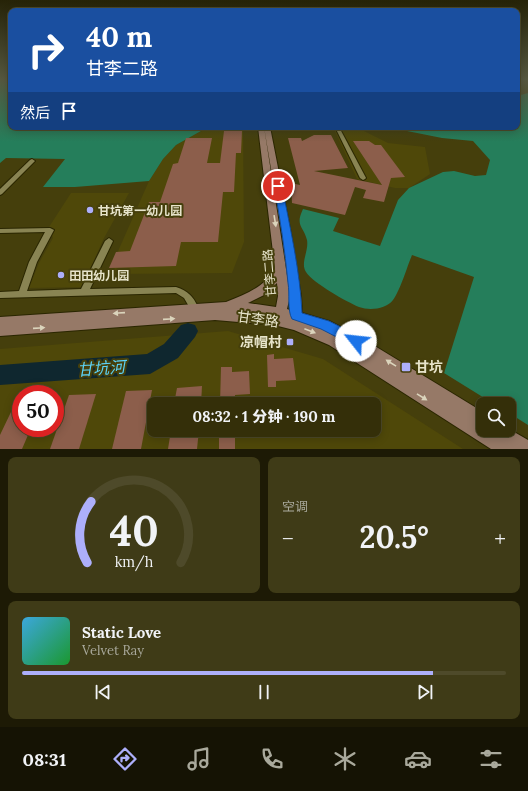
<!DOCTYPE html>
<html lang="zh">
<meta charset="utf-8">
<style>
:root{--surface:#342f09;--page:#3f3b17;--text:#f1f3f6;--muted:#a9a99c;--line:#4e4a2a;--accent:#adaffb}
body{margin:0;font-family:Lora,"Noto Sans SC",serif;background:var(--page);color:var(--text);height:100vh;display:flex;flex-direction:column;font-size:15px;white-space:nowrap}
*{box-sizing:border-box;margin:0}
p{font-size:13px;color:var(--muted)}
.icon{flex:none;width:22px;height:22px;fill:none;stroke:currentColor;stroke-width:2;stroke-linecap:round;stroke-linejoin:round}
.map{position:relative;height:449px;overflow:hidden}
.panel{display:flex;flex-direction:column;gap:8px;padding:8px;background:#1d1a05;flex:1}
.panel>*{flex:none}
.top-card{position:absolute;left:8px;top:8px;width:512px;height:122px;border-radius:8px;box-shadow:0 2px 10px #0003,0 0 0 1px var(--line);background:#1a4fa0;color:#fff;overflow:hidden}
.tools{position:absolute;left:476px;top:397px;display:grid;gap:8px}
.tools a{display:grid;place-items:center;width:40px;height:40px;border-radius:8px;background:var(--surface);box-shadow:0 2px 10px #0003,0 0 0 1px var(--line);font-size:20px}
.speed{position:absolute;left:12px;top:385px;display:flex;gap:8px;font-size:20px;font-weight:700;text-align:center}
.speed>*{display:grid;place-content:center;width:52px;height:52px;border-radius:50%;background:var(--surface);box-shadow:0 2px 10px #0003,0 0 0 1px var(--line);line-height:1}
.speed .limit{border:6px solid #d22;background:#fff;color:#111}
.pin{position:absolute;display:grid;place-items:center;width:34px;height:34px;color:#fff;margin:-17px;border:2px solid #fff;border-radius:50%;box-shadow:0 1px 4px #0007}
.me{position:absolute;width:44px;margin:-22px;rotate:299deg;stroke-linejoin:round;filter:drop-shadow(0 0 3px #0008)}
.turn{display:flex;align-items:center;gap:14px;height:84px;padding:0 12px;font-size:18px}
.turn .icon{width:52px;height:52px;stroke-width:2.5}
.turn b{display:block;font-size:28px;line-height:34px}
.then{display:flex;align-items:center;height:38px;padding:0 12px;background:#0003;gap:8px;font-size:15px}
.big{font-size:30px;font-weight:800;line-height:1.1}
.panel .tile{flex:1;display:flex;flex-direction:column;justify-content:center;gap:6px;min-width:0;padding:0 14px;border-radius:8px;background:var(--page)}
.panel .dial{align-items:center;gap:0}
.dial svg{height:104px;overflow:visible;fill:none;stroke:var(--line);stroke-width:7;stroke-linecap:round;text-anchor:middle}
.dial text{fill:var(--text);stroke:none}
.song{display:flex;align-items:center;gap:12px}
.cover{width:48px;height:48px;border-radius:6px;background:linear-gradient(135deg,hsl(200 70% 55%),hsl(130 70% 35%))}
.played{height:4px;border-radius:2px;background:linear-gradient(90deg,var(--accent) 85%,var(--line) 85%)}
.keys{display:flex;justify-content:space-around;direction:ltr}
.heat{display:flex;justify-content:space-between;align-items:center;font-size:22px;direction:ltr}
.panel .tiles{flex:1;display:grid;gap:8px;grid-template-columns:1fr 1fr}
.tile:last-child{grid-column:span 2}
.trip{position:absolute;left:147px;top:397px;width:234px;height:40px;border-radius:8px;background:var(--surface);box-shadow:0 2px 10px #0003,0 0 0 1px var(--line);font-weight:800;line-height:40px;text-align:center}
.dock{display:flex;height:64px;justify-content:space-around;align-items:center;background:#151304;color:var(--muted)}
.dock .icon{width:28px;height:28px}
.dock .selected{color:var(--accent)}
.dock b{font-size:18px;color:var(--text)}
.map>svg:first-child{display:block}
.built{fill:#4f4809;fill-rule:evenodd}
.forest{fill:#257e5b}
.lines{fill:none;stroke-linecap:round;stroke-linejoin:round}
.river{fill:#0f272f;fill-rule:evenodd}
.building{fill:#8c5e4b}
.minor-casing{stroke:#2a2601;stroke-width:2}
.secondary-casing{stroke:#2a2601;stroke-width:2}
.minor{fill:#898453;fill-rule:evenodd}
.secondary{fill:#967967;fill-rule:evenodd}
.oneway{fill:#dbd4bc}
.route{fill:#1a73e8;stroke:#114b97}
.poi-dot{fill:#adaffb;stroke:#453f0c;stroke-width:1.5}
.labels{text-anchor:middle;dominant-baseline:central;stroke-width:4;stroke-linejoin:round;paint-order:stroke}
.poi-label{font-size:12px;font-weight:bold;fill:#e7e4cb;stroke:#453f0c;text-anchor:start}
.street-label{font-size:12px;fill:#e7e4cb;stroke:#453f0c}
.near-street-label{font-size:14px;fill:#e7e4cb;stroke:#453f0c}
.near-poi-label{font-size:14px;font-weight:bold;fill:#e7e4cb;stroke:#453f0c;text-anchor:end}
.near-water-label{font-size:16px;font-style:italic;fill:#5dd4fa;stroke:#453f0c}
</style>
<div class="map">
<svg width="528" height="449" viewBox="0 0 528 449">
<rect width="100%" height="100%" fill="#453f0c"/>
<!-- built -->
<g class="built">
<polygon points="333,127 359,127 360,129 388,143 425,147 430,174 409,188 395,188 357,179"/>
<polygon points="207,128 243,128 244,242 232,273 108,274 149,181 163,159 176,145"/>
<polygon points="71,193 129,193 104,238 82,287 29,288 39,263 53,238 49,227"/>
<path d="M 228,331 L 323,359 L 463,449 L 0,449 L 0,349 ZM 21,394 L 55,394 L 55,428 L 21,428 ZM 154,404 L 374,404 L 374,430 L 154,430 Z"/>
</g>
<!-- forest -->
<g class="forest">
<polygon points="0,79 11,79 11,127 187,127 201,131 176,145 163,159 149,181 75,187 43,187 65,159 6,158 0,163"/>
<path d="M 528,93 L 528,425 L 509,413 L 509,404 L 494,404 L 444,373 L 474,277 L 412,255 C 407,267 400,291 393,300 C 386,309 370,311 359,307 C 347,302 313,283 306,272 C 300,263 309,251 307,240 C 303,225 295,226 303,209 L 339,218 L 333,231 L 380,246 L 398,200 L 409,188 L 443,172 L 454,171 L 475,176 L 486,175 L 490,160 L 473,141 L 442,138 L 387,127 L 517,127 L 517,96 Z"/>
</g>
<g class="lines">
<!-- river -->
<polygon class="river" points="188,323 195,325 198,331 195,337 178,358 150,374 0,385 0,365 147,354 164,344 181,325"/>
</g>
<!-- building -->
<g class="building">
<polygon points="224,131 242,131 241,153 236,153 234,192 223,192 218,242 181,242 176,266 109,268 116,252 130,251 149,202 160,202 173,164 178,163 186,138 212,138 207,163 220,163"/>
<polygon points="314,135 331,135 348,168 314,171 382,185 353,141 369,141 375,145 381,145 405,177 391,178 384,202 363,198 366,190 355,187 345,215 292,203 291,183 300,185 288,138 301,138 302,141"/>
<polygon points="274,354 274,359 293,358 296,380 276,381 276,387 268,387 267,355"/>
<polygon points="221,367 232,367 232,372 249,371 250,394 235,395 235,404 220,404"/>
<polygon points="202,386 201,404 174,404 177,388"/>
<polygon points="152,390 141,449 112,449 126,391"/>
<polygon points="21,391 21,428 31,428 22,449 0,449 0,435"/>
<polygon points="96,394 79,449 50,449 69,395"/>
<polygon points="171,430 199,430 197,449 168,449"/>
<rect x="219" y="430" width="16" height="19"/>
</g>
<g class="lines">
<defs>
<g id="minor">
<polygon points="335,127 339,127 366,178 365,179 363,180 360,178"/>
<polygon points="32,159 35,161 2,194 0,195 0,189 30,160"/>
<path d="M 50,228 L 54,230 L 37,262 L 27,291 L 81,289 L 105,241 L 109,238 L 113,241 L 90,289 L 176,287 C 188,291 193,296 198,307 L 197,310 L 194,311 L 191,310 L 184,298 L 176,293 L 0,298 L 0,292 L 19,291 L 29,262 L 45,232 L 0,233 L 0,229 Z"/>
</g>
<path id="secondary" d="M 258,127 L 270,127 L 291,234 L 301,296 L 302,313 L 329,321 L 360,337 L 483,412 L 483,430 L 509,430 L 509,429 L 528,440 L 528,449 L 491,449 L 329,345 L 294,330 L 274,325 L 215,320 L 0,336 L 0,317 L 226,302 C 246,294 263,288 275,269 ZM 264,127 L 282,234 L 289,289 L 290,310 L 287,309 L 290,296 L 286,269 ZM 277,283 L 278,296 L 276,307 L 248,303 L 264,295 Z"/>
</defs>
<!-- minor casing -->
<use href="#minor" class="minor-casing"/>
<!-- secondary casing -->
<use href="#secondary" class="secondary-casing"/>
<!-- minor -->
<use href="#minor" class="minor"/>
<!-- secondary -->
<use href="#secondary" class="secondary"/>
</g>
<!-- one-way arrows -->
<defs><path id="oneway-solid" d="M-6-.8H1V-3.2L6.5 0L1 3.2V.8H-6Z"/></defs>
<g class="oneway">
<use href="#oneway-solid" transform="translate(275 221) rotate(81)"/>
<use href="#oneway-solid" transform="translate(119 313) rotate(176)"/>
<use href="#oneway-solid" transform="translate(169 319) rotate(-4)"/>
<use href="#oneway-solid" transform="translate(39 328) rotate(-4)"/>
<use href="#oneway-solid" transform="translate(310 331) rotate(21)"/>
<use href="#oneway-solid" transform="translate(391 363) rotate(-148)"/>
<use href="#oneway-solid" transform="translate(422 397) rotate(32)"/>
</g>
<!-- sky -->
<linearGradient id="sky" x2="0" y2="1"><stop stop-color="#262307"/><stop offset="0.56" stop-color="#565840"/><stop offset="1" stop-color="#565840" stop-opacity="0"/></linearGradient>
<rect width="528" height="142" fill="url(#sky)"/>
<!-- route -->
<path class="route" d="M 275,184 L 281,184 L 282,186 C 290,228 300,270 302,313 L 329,321 L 361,337 L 363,341 L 361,345 L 356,347 L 321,329 L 292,319 C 287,310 290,294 288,283 C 285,250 280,218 274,186 Z"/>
<!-- markers -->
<g class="poi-dot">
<circle cx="90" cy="210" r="4"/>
<circle cx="61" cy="275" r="4"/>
<rect x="286" y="338" width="8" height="8" rx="2"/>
<rect x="401" y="362" width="10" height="10" rx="2"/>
</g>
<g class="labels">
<!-- poi labels -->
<g class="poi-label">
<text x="98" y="210">甘坑第一幼儿园</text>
<text x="69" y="275">田田幼儿园</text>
</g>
<!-- street labels -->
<g class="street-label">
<text transform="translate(269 273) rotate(-95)">甘李二路</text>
</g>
<!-- near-street labels -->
<g class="near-street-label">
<text transform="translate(258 319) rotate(8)">甘李路</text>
</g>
<!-- near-poi labels -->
<g class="near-poi-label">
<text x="282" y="342">凉帽村</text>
<text x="415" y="367" text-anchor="start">甘坑</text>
</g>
<!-- near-water labels -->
<g class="near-water-label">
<text transform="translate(101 368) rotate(-4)">甘坑河</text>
</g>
</g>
</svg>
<div class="tools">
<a><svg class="icon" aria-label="search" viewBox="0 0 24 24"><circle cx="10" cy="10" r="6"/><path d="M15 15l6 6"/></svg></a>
</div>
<div class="speed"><div class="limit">50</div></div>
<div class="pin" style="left:278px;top:186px;background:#d93025"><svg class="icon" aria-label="arrive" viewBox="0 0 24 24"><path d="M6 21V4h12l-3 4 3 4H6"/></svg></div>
<svg class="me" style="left:356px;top:341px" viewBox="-20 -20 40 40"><circle r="19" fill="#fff"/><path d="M0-13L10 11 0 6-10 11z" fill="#1a73e8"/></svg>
<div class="trip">08:32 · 1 分钟 · 190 m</div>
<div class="top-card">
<div class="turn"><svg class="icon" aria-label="right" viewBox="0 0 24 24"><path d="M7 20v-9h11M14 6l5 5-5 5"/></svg><div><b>40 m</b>甘李二路</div></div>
<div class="then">然后<svg class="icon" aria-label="arrive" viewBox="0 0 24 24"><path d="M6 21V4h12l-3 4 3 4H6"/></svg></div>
</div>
</div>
<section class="panel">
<div class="tiles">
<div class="tile dial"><svg viewBox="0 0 100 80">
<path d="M14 69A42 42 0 1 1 86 69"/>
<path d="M14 69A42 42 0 0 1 17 22" stroke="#adaffb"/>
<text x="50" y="56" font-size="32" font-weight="700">40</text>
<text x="50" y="72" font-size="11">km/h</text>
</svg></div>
<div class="tile"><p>空调</p>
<div class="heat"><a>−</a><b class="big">20.5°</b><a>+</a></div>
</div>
<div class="tile">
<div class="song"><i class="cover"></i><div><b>Static Love</b><p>Velvet Ray</p></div></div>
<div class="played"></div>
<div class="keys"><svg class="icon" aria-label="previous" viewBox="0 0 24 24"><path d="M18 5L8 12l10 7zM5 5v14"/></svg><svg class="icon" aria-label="pause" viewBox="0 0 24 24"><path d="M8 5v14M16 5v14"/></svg><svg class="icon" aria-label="next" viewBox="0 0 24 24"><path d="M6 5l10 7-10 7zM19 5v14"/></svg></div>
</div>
</div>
</section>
<nav class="dock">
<b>08:31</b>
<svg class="icon selected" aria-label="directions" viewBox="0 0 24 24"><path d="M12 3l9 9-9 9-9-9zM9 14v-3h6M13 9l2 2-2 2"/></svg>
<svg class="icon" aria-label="music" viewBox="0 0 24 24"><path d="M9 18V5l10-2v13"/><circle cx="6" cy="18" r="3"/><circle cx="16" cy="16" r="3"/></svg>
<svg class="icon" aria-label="phone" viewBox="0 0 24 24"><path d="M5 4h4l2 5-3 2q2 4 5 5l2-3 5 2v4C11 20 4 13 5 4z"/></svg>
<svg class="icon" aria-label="climate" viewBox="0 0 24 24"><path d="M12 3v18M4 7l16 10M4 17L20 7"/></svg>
<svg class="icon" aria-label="car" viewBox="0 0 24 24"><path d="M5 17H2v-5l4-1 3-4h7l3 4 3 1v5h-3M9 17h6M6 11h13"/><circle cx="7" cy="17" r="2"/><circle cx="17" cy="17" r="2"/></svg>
<svg class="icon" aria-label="filters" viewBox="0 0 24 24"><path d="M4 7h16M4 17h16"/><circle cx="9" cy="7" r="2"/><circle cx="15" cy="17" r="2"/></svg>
</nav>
